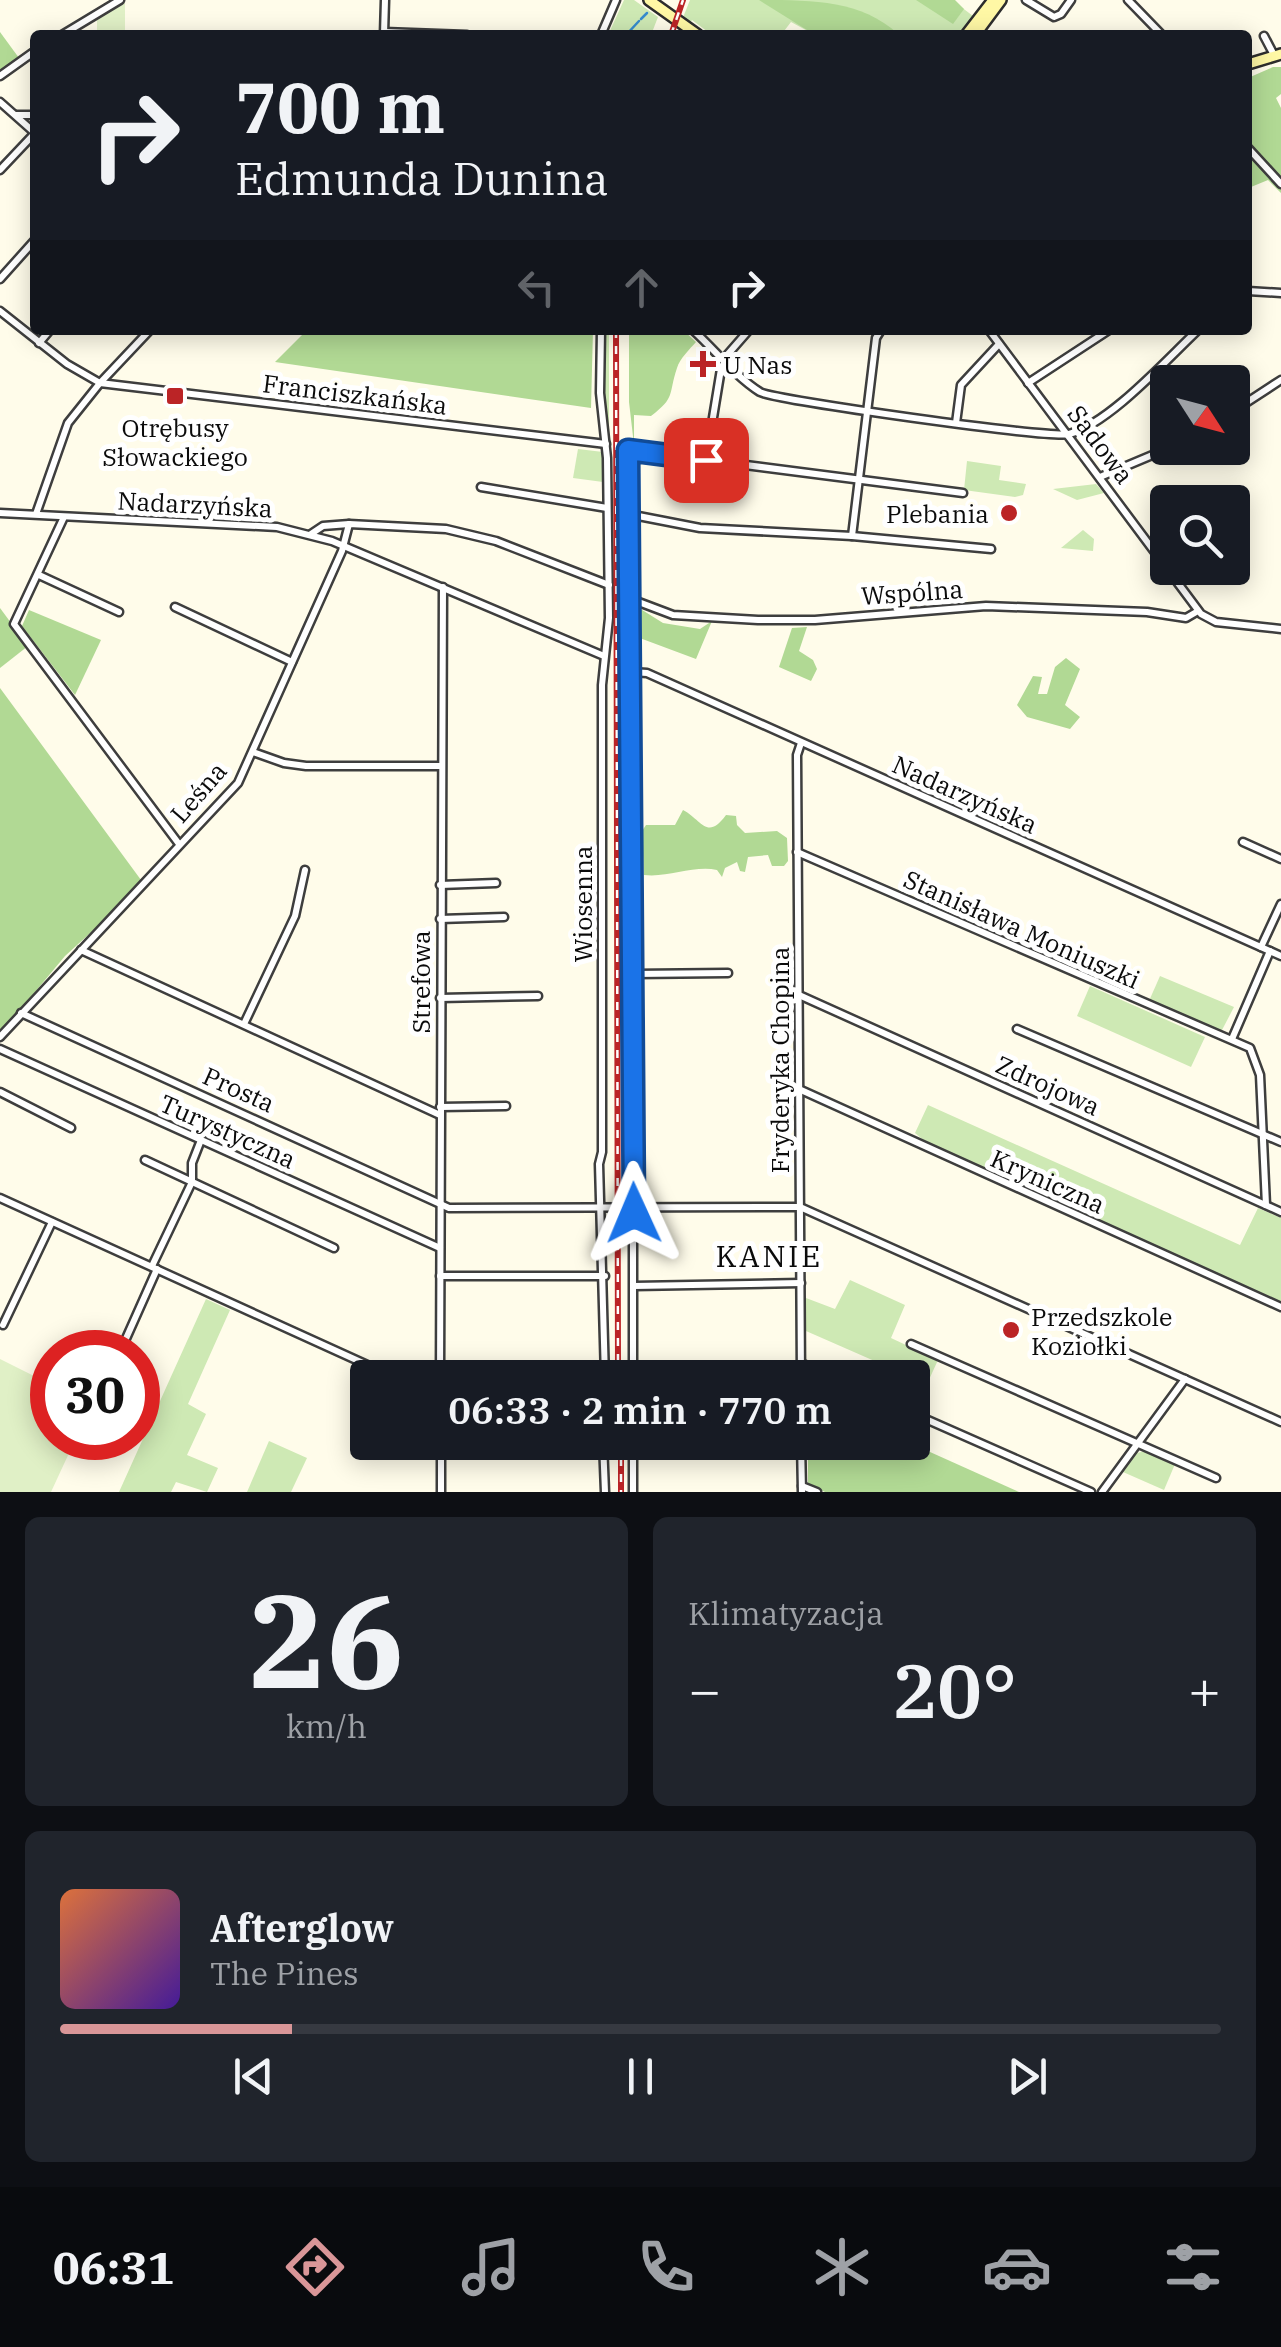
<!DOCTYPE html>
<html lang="pl">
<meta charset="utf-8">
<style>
:root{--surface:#171b24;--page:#20242c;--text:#f1f3f6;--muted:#9ea1a6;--line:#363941;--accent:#d99698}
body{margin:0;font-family:"IBM Plex Serif",serif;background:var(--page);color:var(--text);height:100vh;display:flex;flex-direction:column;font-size:38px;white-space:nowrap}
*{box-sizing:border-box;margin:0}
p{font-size:32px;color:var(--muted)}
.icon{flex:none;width:55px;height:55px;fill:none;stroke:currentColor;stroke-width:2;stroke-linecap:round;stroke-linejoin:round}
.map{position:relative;height:1492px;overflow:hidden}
.drawer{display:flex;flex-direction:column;gap:25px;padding:25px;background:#0d0f14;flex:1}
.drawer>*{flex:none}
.hud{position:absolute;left:30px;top:30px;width:1222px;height:305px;border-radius:10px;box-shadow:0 5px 25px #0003;background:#171b24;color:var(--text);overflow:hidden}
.needle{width:65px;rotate:126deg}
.buttons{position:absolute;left:1150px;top:365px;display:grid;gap:20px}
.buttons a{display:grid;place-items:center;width:100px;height:100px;border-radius:10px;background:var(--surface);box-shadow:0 5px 25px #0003;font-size:50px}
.speed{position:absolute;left:30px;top:1330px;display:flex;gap:20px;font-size:50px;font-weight:700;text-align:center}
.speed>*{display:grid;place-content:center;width:130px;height:130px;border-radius:50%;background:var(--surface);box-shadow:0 5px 25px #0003;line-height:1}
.speed .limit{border:15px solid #d22;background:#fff;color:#111}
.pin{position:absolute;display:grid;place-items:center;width:85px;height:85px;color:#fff;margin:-42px;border-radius:20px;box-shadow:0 5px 15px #0006}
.me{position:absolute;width:110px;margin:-55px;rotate:359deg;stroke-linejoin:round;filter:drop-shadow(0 0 8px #0008)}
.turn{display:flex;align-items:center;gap:35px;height:210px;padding:0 40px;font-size:45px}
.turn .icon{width:130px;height:130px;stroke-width:2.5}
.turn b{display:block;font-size:70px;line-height:85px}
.lanes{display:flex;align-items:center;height:95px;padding:0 40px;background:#0003;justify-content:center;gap:50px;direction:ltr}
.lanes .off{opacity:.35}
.big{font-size:75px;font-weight:600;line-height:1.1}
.drawer .tile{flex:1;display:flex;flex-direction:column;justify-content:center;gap:15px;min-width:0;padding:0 35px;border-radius:15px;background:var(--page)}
.drawer .dial{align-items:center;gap:0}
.dial b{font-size:130px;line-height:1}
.song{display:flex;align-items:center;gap:30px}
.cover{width:120px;height:120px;border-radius:15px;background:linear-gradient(135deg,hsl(20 70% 55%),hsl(260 70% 35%))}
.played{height:10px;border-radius:5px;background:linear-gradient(90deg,var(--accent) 20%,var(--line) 20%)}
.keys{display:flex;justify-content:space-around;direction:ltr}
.heat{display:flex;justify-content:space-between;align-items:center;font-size:55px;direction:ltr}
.drawer .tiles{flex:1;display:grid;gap:25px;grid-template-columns:1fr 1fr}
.tile:last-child{grid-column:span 2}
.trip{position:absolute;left:350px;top:1360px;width:580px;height:100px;border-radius:10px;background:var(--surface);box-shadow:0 5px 25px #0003;font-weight:600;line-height:100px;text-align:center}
.tab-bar{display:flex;height:160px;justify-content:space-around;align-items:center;background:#090b0e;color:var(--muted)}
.tab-bar .icon{width:70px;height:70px}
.tab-bar .on{color:var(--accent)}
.tab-bar b{font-size:45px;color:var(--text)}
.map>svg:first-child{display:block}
.green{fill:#cee9b4}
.forest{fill:#b1d994}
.pitch{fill:#e0f0c6}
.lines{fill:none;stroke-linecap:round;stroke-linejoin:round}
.stream{stroke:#368ccd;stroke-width:2.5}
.street-casing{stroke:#3e3e3e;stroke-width:11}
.secondary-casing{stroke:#2d2d2d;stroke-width:14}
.street{stroke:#fff;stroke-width:6}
.secondary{stroke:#fff8a5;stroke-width:9}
.rail-casing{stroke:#bb2426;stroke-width:6}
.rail{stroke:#fff;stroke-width:2.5;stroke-dasharray:8;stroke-linecap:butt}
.route-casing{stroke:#114b97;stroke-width:25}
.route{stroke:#1a73e8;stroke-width:18}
.poi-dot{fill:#bb2426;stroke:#fff;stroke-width:4}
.labels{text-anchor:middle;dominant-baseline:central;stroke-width:10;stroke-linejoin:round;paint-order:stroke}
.poi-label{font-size:25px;fill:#0b0b0b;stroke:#fff;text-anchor:start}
.street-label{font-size:25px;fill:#0b0b0b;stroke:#fff}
.quarter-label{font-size:30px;letter-spacing:2.5px;fill:#0b0b0b;stroke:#fff}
</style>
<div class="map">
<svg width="1281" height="1492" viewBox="0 0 1281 1492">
<rect width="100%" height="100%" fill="#fffcea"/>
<!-- green -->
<g class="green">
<polygon points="624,0 634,0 658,17 651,35 608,35"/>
<polygon points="690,0 952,0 973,16 959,35 815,35 791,22 781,35 712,35 692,20 689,25 682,20"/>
<polygon points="605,330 609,330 609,457 603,385"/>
<polygon points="578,449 603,452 603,482 573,478"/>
<polygon points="967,461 1001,466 999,480 1026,484 1023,495 1015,497 964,490"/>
<polygon points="1096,484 1104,493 1077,500 1053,489"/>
<polygon points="1083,530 1094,539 1093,551 1061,548"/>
<polygon points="1160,976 1234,1007 1221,1032 1149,1001"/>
<polygon points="1090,986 1205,1037 1191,1067 1077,1016"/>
<polygon points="928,1105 1240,1245 1258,1208 1281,1218 1281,1303 934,1149 915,1133"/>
<polygon points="850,1280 905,1305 891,1338 938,1360 927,1384 806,1331 806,1298 835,1309"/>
<polygon points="206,1299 230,1310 188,1404 206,1414 187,1455 218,1468 207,1492 176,1482 171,1492 119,1492"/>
<polygon points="269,1441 307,1458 291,1492 247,1492"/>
<polygon points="1145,1451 1175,1464 1164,1490 1123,1472 1137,1453"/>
</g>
<!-- forest -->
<g class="forest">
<path d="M 759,0 C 812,0 861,0 898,34 L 815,35 Z"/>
<polygon points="916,0 955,0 964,9 953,24"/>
<polygon points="0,32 19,58 0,73"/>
<polygon points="1273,67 1281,67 1281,94 1276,98 1281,108 1281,193 1268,180 1251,187 1248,194 1248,78"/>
<polygon points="307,330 593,330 591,408 275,362"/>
<path d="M 629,330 L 683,330 L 696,342 C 690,349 680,358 677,368 C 668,395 676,397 651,416 L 634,415 L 634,445 L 629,402 Z"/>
<polygon points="0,608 28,646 0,668"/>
<polygon points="639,608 663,623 700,629 712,621 696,659 637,637"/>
<polygon points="29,610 101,640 75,695 22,626"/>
<polygon points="807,627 799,651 813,660 817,669 811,681 779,667 792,628"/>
<polygon points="1066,658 1080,669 1065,705 1080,717 1070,729 1027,717 1017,705 1033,676 1042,677 1038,694 1047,694 1055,667"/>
<polygon points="0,688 141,880 111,914 65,956 0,1034"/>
<path d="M 683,810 C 702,820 707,841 726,815 L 736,816 L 737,825 L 745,833 L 777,831 L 787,838 L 788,861 L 784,866 L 772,866 L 768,855 L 748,857 L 745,872 L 740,871 L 737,862 L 725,868 L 722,877 L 717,870 C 694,865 668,878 644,875 L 642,831 L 646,825 L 675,825 Z"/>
<polygon points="808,1443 910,1443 1019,1492 825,1492 808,1484"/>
</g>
<!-- pitch -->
<g class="pitch">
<polygon points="125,3 125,35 97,35 97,19"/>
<polygon points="0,1359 52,1385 52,1438 76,1438 51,1492 0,1492"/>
</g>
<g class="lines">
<!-- stream -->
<g class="stream">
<polyline points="641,19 647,13"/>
<polyline points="626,35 639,21"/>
</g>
<defs>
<g id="street">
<polyline points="1026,0 1054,17 1061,14 1071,0"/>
<polyline points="1128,0 1162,35"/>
<polyline points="384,32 467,35"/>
<polyline points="384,34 385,0"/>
<polyline points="62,35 120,0"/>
<polyline points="601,35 616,0"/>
<polyline points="1264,36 1274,55"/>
<polyline points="0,76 35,51"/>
<polyline points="0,102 35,133"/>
<polyline points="16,115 35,115"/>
<polyline points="1248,148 1281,184"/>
<polyline points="0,170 35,133"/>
<polyline points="0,279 35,240"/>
<polyline points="1248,291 1281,293"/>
<polyline points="0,311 67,364 100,383 606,444"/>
<polyline points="601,330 600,393 607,458 609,618 602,685 602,1152 599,1164 605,1378"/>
<path d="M 693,330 C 715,350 735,376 760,392 C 774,400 1051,439 1069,434 C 1109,424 1166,360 1198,330"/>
<polyline points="989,330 1201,614 1216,622 1281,629"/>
<polyline points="39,343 50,330"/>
<polyline points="1028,383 1109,330"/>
<polyline points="1232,412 1281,380"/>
<polyline points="956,423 961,385 999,344"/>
<polyline points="706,460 721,369 728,354 749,330"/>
<polyline points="1100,477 1169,448"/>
<polyline points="481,487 607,508"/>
<polyline points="0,513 277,527 332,541 604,656"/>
<polyline points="36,514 68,423 100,383 150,330"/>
<polyline points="628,514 700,528 852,536 991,549"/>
<polyline points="64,517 14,624 179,844"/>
<polyline points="311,534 323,526 349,524 446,529 496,541 609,585"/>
<polyline points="852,536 876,338 881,330"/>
<polyline points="39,575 119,612"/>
<polyline points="628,598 673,615 758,620 815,620 986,606 1147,612 1186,618 1198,611"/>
<polyline points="175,607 292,662"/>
<polyline points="632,672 647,673 1281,956"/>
<polyline points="253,752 284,763 306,766 441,766"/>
<polyline points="1243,842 1281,859"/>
<polyline points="797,852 1250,1048 1260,1075 1266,1205"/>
<polyline points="440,885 496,883"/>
<polyline points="440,919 504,917"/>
<polyline points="1261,947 1281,904"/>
<polyline points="81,950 440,1115"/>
<polyline points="634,974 728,973"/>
<polyline points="799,995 1281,1212"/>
<polyline points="440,998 538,996"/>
<polyline points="21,1013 449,1208 800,1207 1281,1422"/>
<polyline points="244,1024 295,916 305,870"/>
<polyline points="1017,1029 1281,1142"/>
<polyline points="0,1037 238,783 342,551 349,524"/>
<polyline points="1232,1039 1270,951"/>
<polyline points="0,1049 440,1248"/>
<polyline points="801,1090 1281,1307"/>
<polyline points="0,1092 71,1128"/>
<polyline points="440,1107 506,1106"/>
<polyline points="145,1160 334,1248"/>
<polyline points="0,1198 396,1378"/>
<polyline points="152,1266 192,1182 192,1163 201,1140"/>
<polyline points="440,1276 605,1276"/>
<polyline points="634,1286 801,1283"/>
<polyline points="3,1325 52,1222"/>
<polyline points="911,1344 1216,1478"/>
<polyline points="120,1352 157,1269"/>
<polyline points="801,1363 833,1378"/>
<polyline points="440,1378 443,587"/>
<polyline points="633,1378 633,748 629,450 963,493"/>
<polyline points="801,1378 797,755 801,743"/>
<polyline points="912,1413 1091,1492"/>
<polyline points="441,1442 441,1492"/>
<polyline points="603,1442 605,1492"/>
<polyline points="801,1442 802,1492"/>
<polyline points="802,1486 817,1492"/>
<polyline points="633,1492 633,1442"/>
<polyline points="1102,1492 1185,1379"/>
</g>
<g id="secondary">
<polyline points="649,0 698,35"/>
<polyline points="966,35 993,0"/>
<polyline points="975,35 1001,0"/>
<polyline points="1248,64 1281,54"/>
</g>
</defs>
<!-- street casing -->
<use href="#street" class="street-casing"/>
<!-- secondary casing -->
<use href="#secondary" class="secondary-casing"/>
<!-- street -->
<use href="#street" class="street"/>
<!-- secondary -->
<use href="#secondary" class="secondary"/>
<defs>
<g id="rail">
<polyline points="671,35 683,0"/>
<polyline points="616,330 618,1378"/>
<polyline points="621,1442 621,1492"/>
</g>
</defs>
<!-- rail casing -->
<use href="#rail" class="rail-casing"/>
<!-- rail -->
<use href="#rail" class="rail"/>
</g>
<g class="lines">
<defs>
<polyline id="route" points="634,1213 628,450 706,460"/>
</defs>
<!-- route casing -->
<use href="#route" class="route-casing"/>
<!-- route -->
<use href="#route" class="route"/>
</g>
<!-- markers -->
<g class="poi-dot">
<path d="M698 349h10v10h10v10h-10v10h-10v-10h-10v-10h10z"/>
<rect x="165" y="386" width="20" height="20" rx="5"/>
<circle cx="1009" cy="513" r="10"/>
<circle cx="1011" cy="1330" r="10"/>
</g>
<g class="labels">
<!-- poi labels -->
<g class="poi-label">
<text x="723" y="364">U Nas</text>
<text x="175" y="427" text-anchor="middle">Otrębusy<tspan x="175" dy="29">Słowackiego</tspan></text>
<text x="989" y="513" text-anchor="end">Plebania</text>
<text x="1031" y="1316">Przedszkole<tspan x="1031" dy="29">Koziołki</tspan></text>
</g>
<!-- street labels -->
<g class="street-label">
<text transform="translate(355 394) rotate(7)">Franciszkańska</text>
<text transform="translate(1101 444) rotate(53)">Sadowa</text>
<text transform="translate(195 504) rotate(3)">Nadarzyńska</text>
<text transform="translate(912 592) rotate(-4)">Wspólna</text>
<text transform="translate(198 792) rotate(-49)">Leśna</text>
<text transform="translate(965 794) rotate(24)">Nadarzyńska</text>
<text transform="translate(582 904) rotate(-90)">Wiosenna</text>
<text transform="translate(1022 929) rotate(24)">Stanisława Moniuszki</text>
<text transform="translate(420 982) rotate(-90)">Strefowa</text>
<text transform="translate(779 1060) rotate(-90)">Fryderyka Chopina</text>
<text transform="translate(1048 1085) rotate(24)">Zdrojowa</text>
<text transform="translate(239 1089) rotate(24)">Prosta</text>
<text transform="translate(228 1131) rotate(24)">Turystyczna</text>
<text transform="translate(1048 1181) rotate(24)">Kryniczna</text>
</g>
<!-- quarter labels -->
<g class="quarter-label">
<text x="769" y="1255">KANIE</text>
</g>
</g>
</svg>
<div class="buttons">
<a><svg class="needle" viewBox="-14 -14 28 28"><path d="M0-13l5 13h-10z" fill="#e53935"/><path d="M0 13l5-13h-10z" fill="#9ea1a6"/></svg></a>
<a><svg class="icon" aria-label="search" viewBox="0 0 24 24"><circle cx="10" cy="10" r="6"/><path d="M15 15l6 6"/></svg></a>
</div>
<div class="speed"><div class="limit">30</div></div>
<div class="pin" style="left:706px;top:460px;background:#d93025"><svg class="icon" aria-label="arrive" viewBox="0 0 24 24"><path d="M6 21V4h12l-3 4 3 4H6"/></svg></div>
<svg class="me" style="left:634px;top:1213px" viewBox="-20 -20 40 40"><path d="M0-17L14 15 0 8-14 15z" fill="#1a73e8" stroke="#fff" stroke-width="4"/></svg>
<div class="trip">06:33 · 2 min · 770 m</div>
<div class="hud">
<div class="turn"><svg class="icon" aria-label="right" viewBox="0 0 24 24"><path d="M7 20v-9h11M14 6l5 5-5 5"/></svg><div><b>700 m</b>Edmunda Dunina</div></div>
<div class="lanes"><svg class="icon off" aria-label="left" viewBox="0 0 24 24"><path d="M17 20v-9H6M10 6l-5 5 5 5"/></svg><svg class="icon off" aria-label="ahead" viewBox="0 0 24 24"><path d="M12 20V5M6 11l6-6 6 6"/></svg><svg class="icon" aria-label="right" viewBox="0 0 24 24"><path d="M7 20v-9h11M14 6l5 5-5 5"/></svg></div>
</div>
</div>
<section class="drawer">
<div class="tiles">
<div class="tile dial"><b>26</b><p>km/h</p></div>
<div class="tile"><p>Klimatyzacja</p>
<div class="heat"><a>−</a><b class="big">20°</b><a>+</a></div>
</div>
<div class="tile">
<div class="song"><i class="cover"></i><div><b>Afterglow</b><p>The Pines</p></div></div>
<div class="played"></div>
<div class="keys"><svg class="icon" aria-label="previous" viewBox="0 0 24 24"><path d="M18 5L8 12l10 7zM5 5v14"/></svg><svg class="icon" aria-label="pause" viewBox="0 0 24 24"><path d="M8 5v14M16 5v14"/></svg><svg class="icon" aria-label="next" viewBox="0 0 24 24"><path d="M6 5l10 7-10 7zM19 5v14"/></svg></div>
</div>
</div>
</section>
<nav class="tab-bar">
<b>06:31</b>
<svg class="icon on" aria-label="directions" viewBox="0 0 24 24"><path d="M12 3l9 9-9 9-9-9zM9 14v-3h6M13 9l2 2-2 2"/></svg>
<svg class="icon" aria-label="music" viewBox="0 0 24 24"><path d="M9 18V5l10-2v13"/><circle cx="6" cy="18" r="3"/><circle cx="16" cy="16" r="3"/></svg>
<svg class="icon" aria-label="phone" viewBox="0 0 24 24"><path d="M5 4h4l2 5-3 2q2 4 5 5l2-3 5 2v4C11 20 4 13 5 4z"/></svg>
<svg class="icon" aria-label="climate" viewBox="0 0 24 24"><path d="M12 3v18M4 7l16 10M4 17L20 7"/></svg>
<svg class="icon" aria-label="car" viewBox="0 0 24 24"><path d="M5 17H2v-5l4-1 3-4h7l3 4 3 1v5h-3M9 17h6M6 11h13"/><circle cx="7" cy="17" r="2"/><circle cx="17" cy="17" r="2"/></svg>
<svg class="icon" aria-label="filters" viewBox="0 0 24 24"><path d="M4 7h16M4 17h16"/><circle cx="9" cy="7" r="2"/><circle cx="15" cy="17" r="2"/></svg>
</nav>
